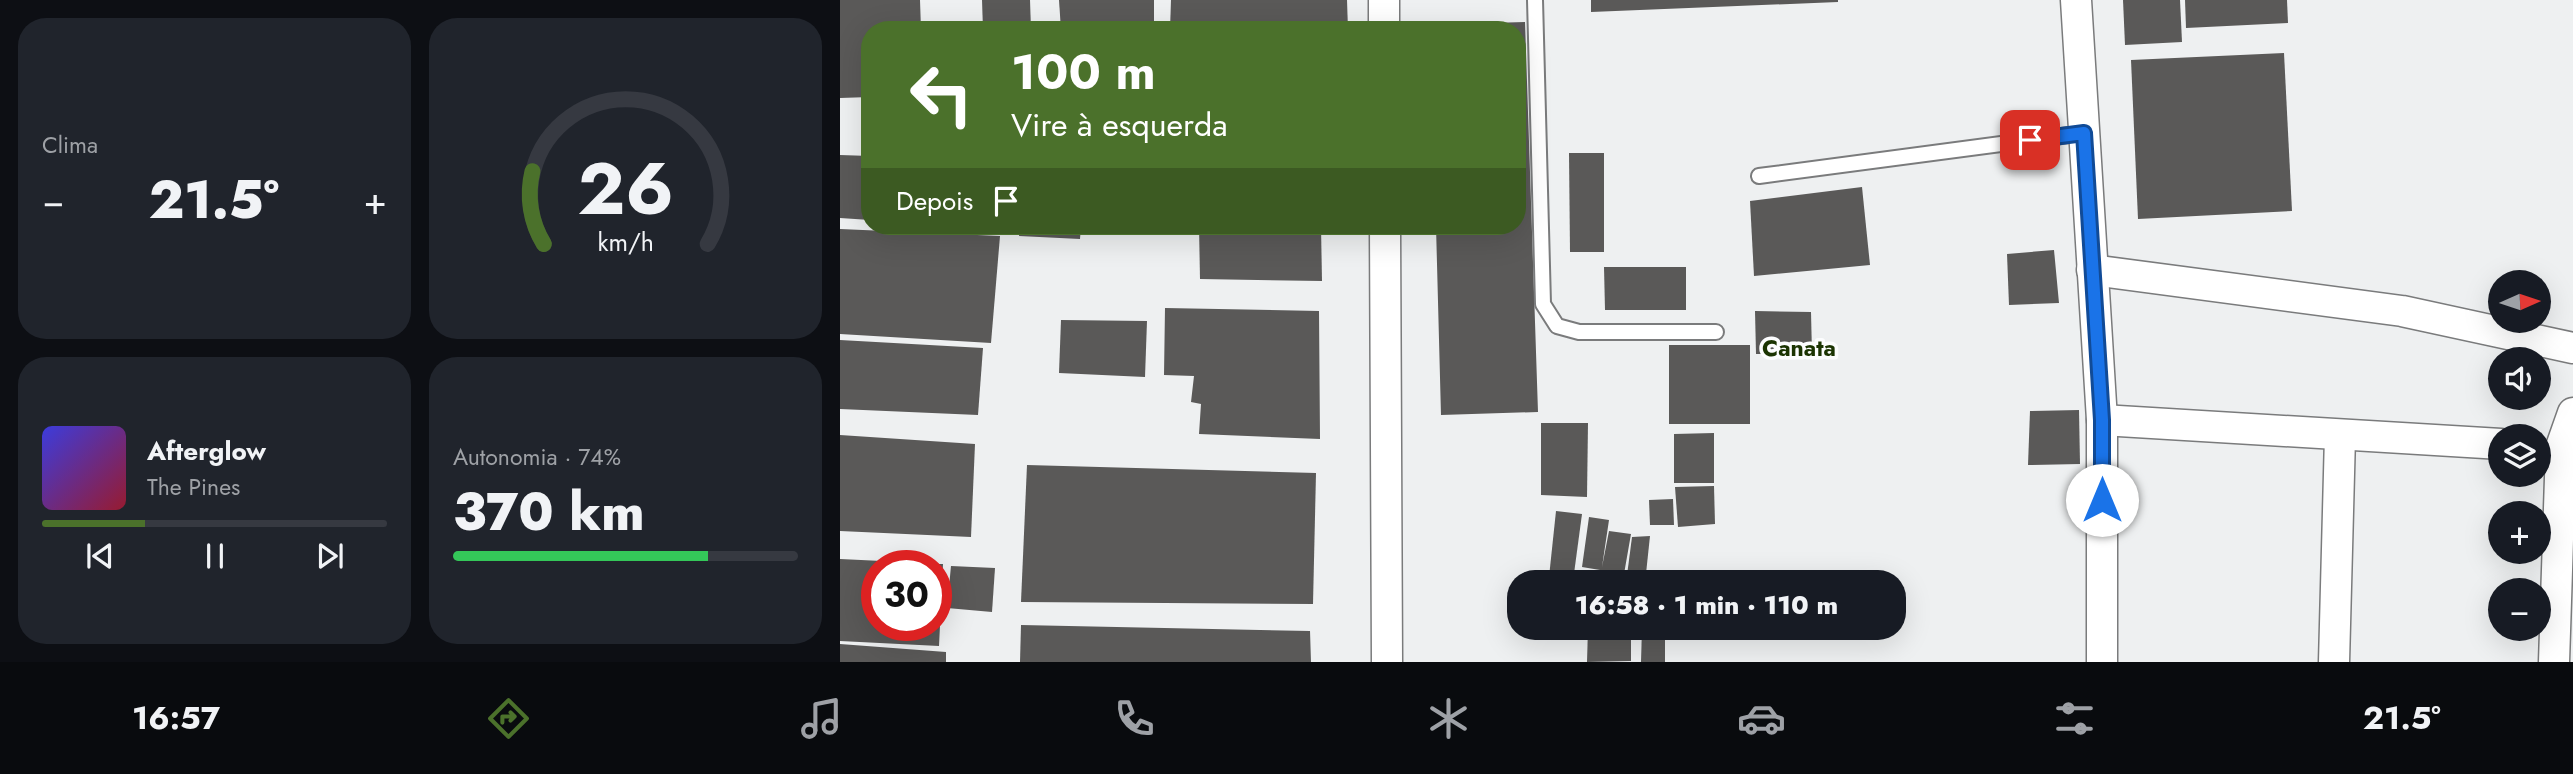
<!DOCTYPE html>
<html lang="pt">
<meta charset="utf-8">
<style>
:root{--surface:#171b24;--page:#20242c;--text:#f1f3f6;--muted:#9ea1a6;--line:#363941;--accent:#4b712b}
body{margin:0;font-family:Jost,sans-serif;background:var(--page);color:var(--text);height:100vh;display:flex;flex-direction:column;font-size:26px;white-space:nowrap}
*{box-sizing:border-box;margin:0}
p{font-size:23px;color:var(--muted)}
.icon{flex:none;width:38px;height:38px;fill:none;stroke:currentColor;stroke-width:2;stroke-linecap:round;stroke-linejoin:round}
.map{position:relative;flex:1;overflow:hidden}
.drawer{display:flex;flex-direction:column;gap:18px;padding:18px;background:#0d0f14;width:840px}
.drawer>*{flex:none}
.top-card{position:absolute;left:21px;top:21px;width:665px;height:214px;border-radius:28px;box-shadow:0 7px 28px #0002;background:#4b712b;color:#fff;overflow:hidden}
.needle{width:46px;rotate:87deg}
.controls{position:absolute;left:1648px;top:270px;display:grid;gap:14px}
.controls a{display:grid;place-items:center;width:63px;height:63px;border-radius:50%;background:var(--surface);box-shadow:0 7px 28px #0002;font-size:35px}
.speed{position:absolute;left:21px;top:550px;display:flex;gap:14px;font-size:35px;font-weight:700;text-align:center}
.speed>*{display:grid;place-content:center;width:91px;height:91px;border-radius:50%;background:var(--surface);box-shadow:0 7px 28px #0002;line-height:1}
.speed .limit{border:10px solid #d22;background:#fff;color:#111}
.pin{position:absolute;display:grid;place-items:center;width:60px;height:60px;color:#fff;margin:-30px;border-radius:14px;box-shadow:0 4px 10px #0006}
.me{position:absolute;width:77px;margin:-38px;rotate:0deg;stroke-linejoin:round;filter:drop-shadow(0 0 5px #0008)}
.turn{display:flex;align-items:center;gap:24px;height:147px;padding:0 35px;font-size:32px}
.turn .icon{width:91px;height:91px;stroke-width:2.5}
.turn b{display:block;font-size:49px;line-height:60px}
.then{display:flex;align-items:center;height:66px;padding:0 35px;background:#0003;gap:14px;font-size:26px}
.big{font-size:52px;font-weight:800;line-height:1.1}
.drawer .widget{flex:1;display:flex;flex-direction:column;justify-content:center;gap:10px;min-width:0;padding:0 24px;border-radius:28px;background:var(--page)}
.drawer .dial{align-items:center;gap:0}
.dial svg{height:182px;overflow:visible;fill:none;stroke:var(--line);stroke-width:7;stroke-linecap:round;text-anchor:middle}
.dial text{fill:var(--text);stroke:none}
.song{display:flex;align-items:center;gap:21px}
.cover{width:84px;height:84px;border-radius:10px;background:linear-gradient(135deg,hsl(240 70% 55%),hsl(350 70% 35%))}
.played{height:7px;border-radius:4px;background:linear-gradient(90deg,var(--accent) 30%,var(--line) 30%)}
.keys{display:flex;justify-content:space-around;direction:ltr}
.heat{display:flex;justify-content:space-between;align-items:center;font-size:38px;direction:ltr}
.charge{height:10px;border-radius:5px;background:linear-gradient(90deg,#34c759 74%,var(--line) 0)}
.drawer .tiles{flex:1;display:grid;gap:18px;grid-template-columns:repeat(2,1fr)}
.trip{position:absolute;left:667px;top:570px;width:399px;height:70px;border-radius:28px;background:var(--surface);box-shadow:0 7px 28px #0002;font-weight:800;line-height:70px;text-align:center}
.dock{display:flex;height:112px;justify-content:space-around;align-items:center;background:#090b0e;color:var(--muted)}
.dock .icon{width:49px;height:49px}
.dock .selected{color:var(--accent)}
.dock b{font-size:32px;color:var(--text)}
main{display:flex;flex:1;min-height:0}
.map>svg:first-child{display:block}
.building{fill:#5a5958}
.lines{fill:none;stroke-linecap:round;stroke-linejoin:round}
.lane-casing{stroke:#7a7b7c;stroke-width:18}
.street-casing{stroke:#7a7b7c;stroke-width:33}
.lane{stroke:#fff;stroke-width:14}
.street{stroke:#fff;stroke-width:30}
.route-casing{stroke:#114b97;stroke-width:18}
.route{stroke:#1a73e8;stroke-width:12}
.labels{text-anchor:middle;dominant-baseline:central;stroke-width:7;stroke-linejoin:round;paint-order:stroke}
.neighbourhood-label{font-size:23px;font-weight:bold;fill:#1b3402;stroke:#fcfdfe}
</style>
<main>
<section class="drawer">
<div class="tiles">
<div class="widget"><p>Clima</p>
<div class="heat"><a>−</a><b class="big">21.5°</b><a>+</a></div>
</div>
<div class="widget dial"><svg viewBox="0 0 100 80">
<path d="M14 69A42 42 0 1 1 86 69"/>
<path d="M14 69A42 42 0 0 1 9 37" stroke="#4b712b"/>
<text x="50" y="56" font-size="32" font-weight="700">26</text>
<text x="50" y="72" font-size="11">km/h</text>
</svg></div>
<div class="widget">
<div class="song"><i class="cover"></i><div><b>Afterglow</b><p>The Pines</p></div></div>
<div class="played"></div>
<div class="keys"><svg class="icon" aria-label="previous" viewBox="0 0 24 24"><path d="M18 5L8 12l10 7zM5 5v14"/></svg><svg class="icon" aria-label="pause" viewBox="0 0 24 24"><path d="M8 5v14M16 5v14"/></svg><svg class="icon" aria-label="next" viewBox="0 0 24 24"><path d="M6 5l10 7-10 7zM19 5v14"/></svg></div>
</div>
<div class="widget"><p>Autonomia · 74%</p><b class="big">370 km</b><div class="charge"></div></div>
</div>
</section>
<div class="map">
<svg width="1733" height="662" viewBox="0 0 1733 662">
<rect width="100%" height="100%" fill="#eef0f1"/>
<!-- building -->
<g class="building">
<polygon points="0,0 80,0 81,30 30,30 30,97 0,98"/>
<polygon points="142,0 190,0 191,30 143,30"/>
<polygon points="219,0 314,0 314,30 221,30"/>
<polygon points="331,0 507,0 508,30 330,30"/>
<polygon points="751,0 998,0 998,2 751,12"/>
<polygon points="1283,0 1340,0 1342,42 1285,45"/>
<polygon points="1345,0 1447,0 1448,23 1346,28"/>
<polygon points="685,22 698,412 601,415 596,226 677,226 677,30 651,30 650,23"/>
<polygon points="1444,53 1452,211 1298,219 1291,60"/>
<polygon points="729,153 764,153 764,252 730,252"/>
<polygon points="0,155 30,156 30,220 0,218"/>
<polygon points="1022,187 1030,265 914,276 910,201"/>
<polygon points="180,226 241,226 240,239 179,236"/>
<polygon points="359,226 481,226 482,281 360,279"/>
<polygon points="0,229 160,236 151,343 0,334"/>
<polygon points="1214,250 1219,303 1169,305 1167,254"/>
<polygon points="764,267 846,267 846,310 765,310"/>
<polygon points="325,308 479,311 480,439 359,434 361,404 351,402 354,376 324,375"/>
<polygon points="915,311 971,312 972,354 916,354"/>
<polygon points="221,320 307,321 305,377 219,373"/>
<polygon points="0,340 143,348 138,415 0,409"/>
<rect x="829" y="345" width="81" height="79"/>
<polygon points="1239,410 1240,464 1188,465 1190,411"/>
<polygon points="701,423 748,423 747,497 701,495"/>
<polygon points="874,433 874,483 834,483 834,434"/>
<polygon points="0,435 135,444 131,537 0,531"/>
<polygon points="187,465 476,473 473,604 181,602"/>
<polygon points="874,486 875,524 838,527 835,487"/>
<polygon points="833,499 834,525 810,525 809,500"/>
<polygon points="716,511 742,514 733,581 709,577"/>
<polygon points="749,517 769,520 762,567 769,531 791,534 784,574 742,567"/>
<polygon points="810,536 805,583 786,583 792,537"/>
<polygon points="0,559 84,563 37,565 37,625 96,625 96,564 103,564 99,646 0,641"/>
<polygon points="111,566 155,568 152,612 107,608"/>
<polygon points="741,571 761,573 759,583 739,583"/>
<polygon points="181,625 470,631 471,662 180,662"/>
<polygon points="748,628 791,628 791,661 747,662"/>
<polygon points="802,628 825,628 825,662 801,662"/>
<polygon points="927,628 968,628 968,638 927,635"/>
<polygon points="0,644 106,652 106,662 0,662"/>
</g>
<g class="lines">
<defs>
<g id="lane">
<polyline points="695,0 703,304 717,326 739,332 876,332"/>
<polyline points="919,176 1244,133"/>
</g>
<g id="street">
<polyline points="544,0 544,30"/>
<polyline points="1236,0 1262,420 1262,662"/>
<polyline points="545,226 547,662"/>
<polyline points="1252,270 1562,311 1733,348"/>
<polyline points="1262,420 1661,444"/>
<polyline points="1494,662 1500,436"/>
<polyline points="1714,662 1721,447 1733,413"/>
</g>
</defs>
<!-- lane casing -->
<use href="#lane" class="lane-casing"/>
<!-- street casing -->
<use href="#street" class="street-casing"/>
<!-- lane -->
<use href="#lane" class="lane"/>
<!-- street -->
<use href="#street" class="street"/>
</g>
<g class="lines">
<defs>
<polyline id="route" points="1190,140 1244,133 1262,420 1262,500"/>
</defs>
<!-- route casing -->
<use href="#route" class="route-casing"/>
<!-- route -->
<use href="#route" class="route"/>
</g>
<g class="labels">
<!-- neighbourhood labels -->
<g class="neighbourhood-label">
<text x="959" y="348">Canata</text>
</g>
</g>
</svg>
<div class="controls">
<a><svg class="needle" viewBox="-14 -14 28 28"><path d="M0-13l5 13h-10z" fill="#e53935"/><path d="M0 13l5-13h-10z" fill="#9ea1a6"/></svg></a>
<a><svg class="icon" aria-label="sound" viewBox="0 0 24 24"><path d="M4 9h4l5-4v14l-5-4H4zM17 9q2 3 0 6"/></svg></a>
<a><svg class="icon" aria-label="layers" viewBox="0 0 24 24"><path d="M12 4l9 5-9 5-9-5zM3 14l9 5 9-5"/></svg></a>
<a>+</a>
<a>−</a>
</div>
<div class="speed"><div class="limit">30</div></div>
<div class="pin" style="left:1190px;top:140px;background:#d93025"><svg class="icon" aria-label="arrive" viewBox="0 0 24 24"><path d="M6 21V4h12l-3 4 3 4H6"/></svg></div>
<svg class="me" style="left:1262px;top:500px" viewBox="-20 -20 40 40"><circle r="19" fill="#fff"/><path d="M0-13L10 11 0 6-10 11z" fill="#1a73e8"/></svg>
<div class="trip">16:58 · 1 min · 110 m</div>
<div class="top-card">
<div class="turn"><svg class="icon" aria-label="left" viewBox="0 0 24 24"><path d="M17 20v-9H6M10 6l-5 5 5 5"/></svg><div><b>100 m</b>Vire à esquerda</div></div>
<div class="then">Depois<svg class="icon" aria-label="arrive" viewBox="0 0 24 24"><path d="M6 21V4h12l-3 4 3 4H6"/></svg></div>
</div>
</div>
</main>
<nav class="dock">
<b>16:57</b>
<svg class="icon selected" aria-label="directions" viewBox="0 0 24 24"><path d="M12 3l9 9-9 9-9-9zM9 14v-3h6M13 9l2 2-2 2"/></svg>
<svg class="icon" aria-label="music" viewBox="0 0 24 24"><path d="M9 18V5l10-2v13"/><circle cx="6" cy="18" r="3"/><circle cx="16" cy="16" r="3"/></svg>
<svg class="icon" aria-label="phone" viewBox="0 0 24 24"><path d="M5 4h4l2 5-3 2q2 4 5 5l2-3 5 2v4C11 20 4 13 5 4z"/></svg>
<svg class="icon" aria-label="climate" viewBox="0 0 24 24"><path d="M12 3v18M4 7l16 10M4 17L20 7"/></svg>
<svg class="icon" aria-label="car" viewBox="0 0 24 24"><path d="M5 17H2v-5l4-1 3-4h7l3 4 3 1v5h-3M9 17h6M6 11h13"/><circle cx="7" cy="17" r="2"/><circle cx="17" cy="17" r="2"/></svg>
<svg class="icon" aria-label="filters" viewBox="0 0 24 24"><path d="M4 7h16M4 17h16"/><circle cx="9" cy="7" r="2"/><circle cx="15" cy="17" r="2"/></svg>
<b>21.5°</b>
</nav>
